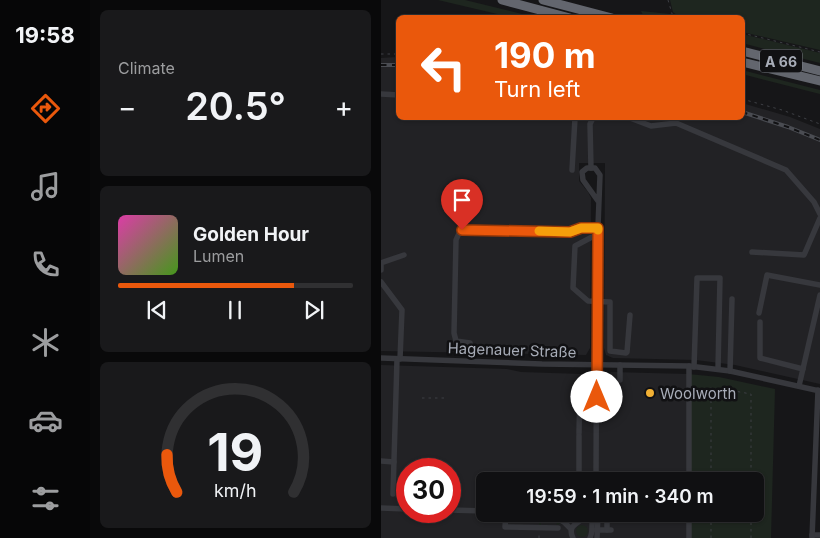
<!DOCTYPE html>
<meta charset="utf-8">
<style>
:root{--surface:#101012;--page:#19191b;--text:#f1f3f6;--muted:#9c9d9f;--line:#303032;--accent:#ea580c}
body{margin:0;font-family:Inter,sans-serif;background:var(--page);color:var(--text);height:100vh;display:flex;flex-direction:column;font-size:19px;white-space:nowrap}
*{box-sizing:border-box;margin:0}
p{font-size:16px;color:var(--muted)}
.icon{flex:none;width:28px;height:28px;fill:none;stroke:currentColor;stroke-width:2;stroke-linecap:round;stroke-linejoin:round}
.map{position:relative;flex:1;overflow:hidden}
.side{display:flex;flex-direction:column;gap:10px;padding:10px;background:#09090a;width:291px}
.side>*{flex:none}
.hud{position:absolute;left:15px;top:15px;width:349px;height:105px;border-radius:8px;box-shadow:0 1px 4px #0004,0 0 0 1px var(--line);background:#ea580c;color:#fff;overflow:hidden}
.speed{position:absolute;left:15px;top:458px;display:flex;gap:10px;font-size:25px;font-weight:700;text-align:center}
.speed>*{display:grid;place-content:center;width:65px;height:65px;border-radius:50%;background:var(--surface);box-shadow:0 1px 4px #0004,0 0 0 1px var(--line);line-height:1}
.speed .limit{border:8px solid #d22;background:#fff;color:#111}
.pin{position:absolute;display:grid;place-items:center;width:42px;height:42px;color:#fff;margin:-51px -21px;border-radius:50% 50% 50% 0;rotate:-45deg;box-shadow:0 0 5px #0007}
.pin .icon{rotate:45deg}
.me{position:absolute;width:55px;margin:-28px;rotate:0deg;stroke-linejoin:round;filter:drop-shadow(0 0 4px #0008)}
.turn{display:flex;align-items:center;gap:18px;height:105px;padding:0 15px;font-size:22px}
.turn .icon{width:65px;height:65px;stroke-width:2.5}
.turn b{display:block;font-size:35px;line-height:42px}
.big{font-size:38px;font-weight:600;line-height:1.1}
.side .card{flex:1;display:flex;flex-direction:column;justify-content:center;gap:8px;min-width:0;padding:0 18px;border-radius:8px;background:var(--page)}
.side .dial{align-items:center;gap:0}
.dial svg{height:130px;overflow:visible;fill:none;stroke:var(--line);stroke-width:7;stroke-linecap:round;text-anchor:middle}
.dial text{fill:var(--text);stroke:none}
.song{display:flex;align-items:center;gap:15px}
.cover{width:60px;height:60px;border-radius:8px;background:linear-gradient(135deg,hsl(320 70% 55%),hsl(100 70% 35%))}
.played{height:5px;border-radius:2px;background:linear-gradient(90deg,var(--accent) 75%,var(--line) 75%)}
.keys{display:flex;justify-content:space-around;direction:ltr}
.heat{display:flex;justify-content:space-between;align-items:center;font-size:28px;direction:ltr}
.trip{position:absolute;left:95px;top:472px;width:288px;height:50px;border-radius:8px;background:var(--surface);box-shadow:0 1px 4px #0004,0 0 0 1px var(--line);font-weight:600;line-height:50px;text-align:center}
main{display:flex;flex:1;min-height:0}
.tabs{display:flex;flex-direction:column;width:90px;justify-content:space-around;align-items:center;background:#060607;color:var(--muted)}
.tabs .icon{width:35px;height:35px}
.tabs .active{color:var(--accent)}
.tabs b{font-size:22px;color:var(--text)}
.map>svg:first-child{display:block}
.built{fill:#222225;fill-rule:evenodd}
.green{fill:#1e261f}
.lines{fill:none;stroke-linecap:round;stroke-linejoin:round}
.path{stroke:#3d3f44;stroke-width:1;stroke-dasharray:2.5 4;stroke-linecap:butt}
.minor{stroke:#37383d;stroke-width:5.5}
.highway{stroke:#63666e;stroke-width:9}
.rail-casing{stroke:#4a4c52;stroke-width:4}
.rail{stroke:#111113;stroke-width:2;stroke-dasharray:5.5;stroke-linecap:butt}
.route-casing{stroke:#983908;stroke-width:12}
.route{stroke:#ea580c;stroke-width:9}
.slow{stroke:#f59e0b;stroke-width:9}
.poi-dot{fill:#f2b134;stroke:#111113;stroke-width:2}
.labels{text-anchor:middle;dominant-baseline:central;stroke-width:5;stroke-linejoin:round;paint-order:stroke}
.shield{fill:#111113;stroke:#7b7e86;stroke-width:1}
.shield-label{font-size:14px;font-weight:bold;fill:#a8adb8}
.street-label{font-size:15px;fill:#a8adb8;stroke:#111113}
.poi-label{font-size:15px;fill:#a8adb8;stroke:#111113;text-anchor:start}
</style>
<main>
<nav class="tabs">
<b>19:58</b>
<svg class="icon active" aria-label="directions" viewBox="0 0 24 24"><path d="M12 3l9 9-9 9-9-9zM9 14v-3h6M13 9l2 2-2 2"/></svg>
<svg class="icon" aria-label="music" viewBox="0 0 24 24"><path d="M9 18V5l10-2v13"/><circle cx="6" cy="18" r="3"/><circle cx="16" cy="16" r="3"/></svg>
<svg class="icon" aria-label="phone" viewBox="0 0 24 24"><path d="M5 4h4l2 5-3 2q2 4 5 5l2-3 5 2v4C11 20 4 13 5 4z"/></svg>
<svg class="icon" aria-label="climate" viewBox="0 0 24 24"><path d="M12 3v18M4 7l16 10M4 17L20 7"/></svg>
<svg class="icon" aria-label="car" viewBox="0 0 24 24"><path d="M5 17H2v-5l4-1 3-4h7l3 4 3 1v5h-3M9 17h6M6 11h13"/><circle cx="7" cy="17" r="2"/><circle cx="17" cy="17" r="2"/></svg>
<svg class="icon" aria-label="filters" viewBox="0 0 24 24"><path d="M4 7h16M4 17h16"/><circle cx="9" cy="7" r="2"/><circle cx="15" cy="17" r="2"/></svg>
</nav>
<section class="side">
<div class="card"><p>Climate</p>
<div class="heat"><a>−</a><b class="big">20.5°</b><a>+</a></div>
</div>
<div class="card">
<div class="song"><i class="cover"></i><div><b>Golden Hour</b><p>Lumen</p></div></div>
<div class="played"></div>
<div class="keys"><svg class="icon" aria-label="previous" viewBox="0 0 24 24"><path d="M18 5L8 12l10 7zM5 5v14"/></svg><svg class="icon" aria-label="pause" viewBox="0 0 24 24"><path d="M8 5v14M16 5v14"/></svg><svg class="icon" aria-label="next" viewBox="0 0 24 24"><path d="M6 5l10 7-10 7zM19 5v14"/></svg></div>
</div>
<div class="card dial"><svg viewBox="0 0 100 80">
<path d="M14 69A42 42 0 1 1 86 69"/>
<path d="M14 69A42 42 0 0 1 8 46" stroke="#ea580c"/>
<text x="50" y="56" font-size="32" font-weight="700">19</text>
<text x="50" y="72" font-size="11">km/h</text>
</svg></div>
</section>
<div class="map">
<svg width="439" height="538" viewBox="0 0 439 538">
<rect width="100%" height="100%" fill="#161618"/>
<!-- built -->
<g class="built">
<polygon points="17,57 18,118 361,118 361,103 409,117 439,129 439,384 354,365 315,360 232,358 225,355 223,348 224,163 198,163 198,181 207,192 210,198 209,348 205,355 0,351 0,58"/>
<path d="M 0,365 L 126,369 L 140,372 L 201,374 L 205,376 L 224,377 L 230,372 L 307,374 L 308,481 L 104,481 L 104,514 L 308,514 L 308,538 L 0,538 ZM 26,469 L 69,469 L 69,511 L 26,511 Z"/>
</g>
<!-- green -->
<g class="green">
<polygon points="57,0 84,0 153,17 129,17"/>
<polygon points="289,0 439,0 439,50 361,32 361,18 297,16 292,12"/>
<polygon points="260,11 289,14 291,17 263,17"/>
<polygon points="361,34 439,53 439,63 361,43"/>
<polygon points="361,70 439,90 439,94 361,74"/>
<polygon points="307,374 338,377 394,389 390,538 308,538 308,514 374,514 374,481 308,481"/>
<polygon points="158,516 169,517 180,523 176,525 175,521 160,521 160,525 158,525"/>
<circle cx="201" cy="531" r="6"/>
</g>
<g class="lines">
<!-- path -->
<g class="path">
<polyline points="287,0 292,17 296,18"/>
<polyline points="361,33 439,52"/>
<polyline points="0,54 18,54"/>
<polyline points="361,99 401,110 439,124"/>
<polyline points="349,386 348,390 370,394 370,481"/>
<polyline points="41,398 65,398"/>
<polyline points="330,481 330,386"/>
<polyline points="158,538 158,533"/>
<polyline points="330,538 330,514"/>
<polyline points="370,538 370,514"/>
</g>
<!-- minor -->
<g class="minor">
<polyline points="0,94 18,95"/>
<polyline points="249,118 270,126 295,123 405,170 433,202 439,214"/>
<polyline points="210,168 209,124 212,118"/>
<polyline points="191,170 194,118"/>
<polyline points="217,238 211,237 194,246 192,288 207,301 229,302 229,351 245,353 246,352 249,315"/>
<polyline points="371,252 423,255 439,218"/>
<polyline points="0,270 0,263 23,255"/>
<polyline points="0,282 21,310 19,359"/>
<polyline points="378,313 386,275 439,285"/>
<polyline points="379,322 379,358 422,369"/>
<polyline points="89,343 75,341 73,333 75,240 79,231 88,230 189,232 200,228 217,228"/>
<polyline points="0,358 161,364 308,366 349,371 439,391"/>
<polyline points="313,367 316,278 339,278 337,369"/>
<polyline points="349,371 351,299"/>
<polyline points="239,380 239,365"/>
<polyline points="418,386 439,295"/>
<polyline points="198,433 199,386"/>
<polyline points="0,461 13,462"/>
<polyline points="198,481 198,436"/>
<polyline points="215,481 216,252 219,175 214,168 206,168 201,172 202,180 217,201"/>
<polyline points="308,481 308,366"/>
<polyline points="12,494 16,359"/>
<polyline points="0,508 26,509"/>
<polyline points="69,510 104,511"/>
<polyline points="125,514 124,527 177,528"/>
<polyline points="169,514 183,522 190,529"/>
<polyline points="176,514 195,522"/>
<polyline points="308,514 308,538"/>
<polyline points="215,530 230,530"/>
<polyline points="226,530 226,514"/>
<polyline points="431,535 439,535"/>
<path d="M 192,538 C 185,524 200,523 207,514"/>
<path d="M 209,538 C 213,530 209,524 213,514"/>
<polyline points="216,538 217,514"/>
<polyline points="431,538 437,390"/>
</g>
<!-- highway -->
<g class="highway">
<polyline points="121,0 189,18"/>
<polyline points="162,0 231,18"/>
<polyline points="361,51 439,71"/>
<polyline points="361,62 439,81"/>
</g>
<defs>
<g id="rail">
<polyline points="0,65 18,65"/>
<polyline points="361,112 407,127 439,140"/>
</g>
</defs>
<!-- rail casing -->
<use href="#rail" class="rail-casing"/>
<!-- rail -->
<use href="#rail" class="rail"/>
</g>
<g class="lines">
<defs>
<polyline id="route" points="81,230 189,232 200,228 217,228 216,397"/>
</defs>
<!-- route casing -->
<use href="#route" class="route-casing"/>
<!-- route -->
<use href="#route" class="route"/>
<!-- slow -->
<polyline class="slow" points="158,231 189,232 200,228 217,228 217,230"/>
</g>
<!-- markers -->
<circle class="poi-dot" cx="269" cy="393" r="5"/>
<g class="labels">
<!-- shield labels -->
<rect class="shield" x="379" y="49.5" width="42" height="23" rx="4"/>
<g class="shield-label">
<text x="400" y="61">A 66</text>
</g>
<!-- street labels -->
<g class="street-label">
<text transform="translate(131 350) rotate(2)">Hagenauer Straße</text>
</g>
<!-- poi labels -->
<g class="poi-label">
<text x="279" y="393">Woolworth</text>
</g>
</g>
</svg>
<div class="speed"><div class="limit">30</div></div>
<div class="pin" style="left:81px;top:230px;background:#d93025"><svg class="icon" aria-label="arrive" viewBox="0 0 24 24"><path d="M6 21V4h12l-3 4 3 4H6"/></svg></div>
<svg class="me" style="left:216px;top:397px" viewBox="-20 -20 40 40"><circle r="19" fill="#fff"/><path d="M0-13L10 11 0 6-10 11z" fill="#ea580c"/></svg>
<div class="trip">19:59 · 1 min · 340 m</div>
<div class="hud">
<div class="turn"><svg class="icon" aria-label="left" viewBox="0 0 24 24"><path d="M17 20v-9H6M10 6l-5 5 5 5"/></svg><div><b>190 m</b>Turn left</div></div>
</div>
</div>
</main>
